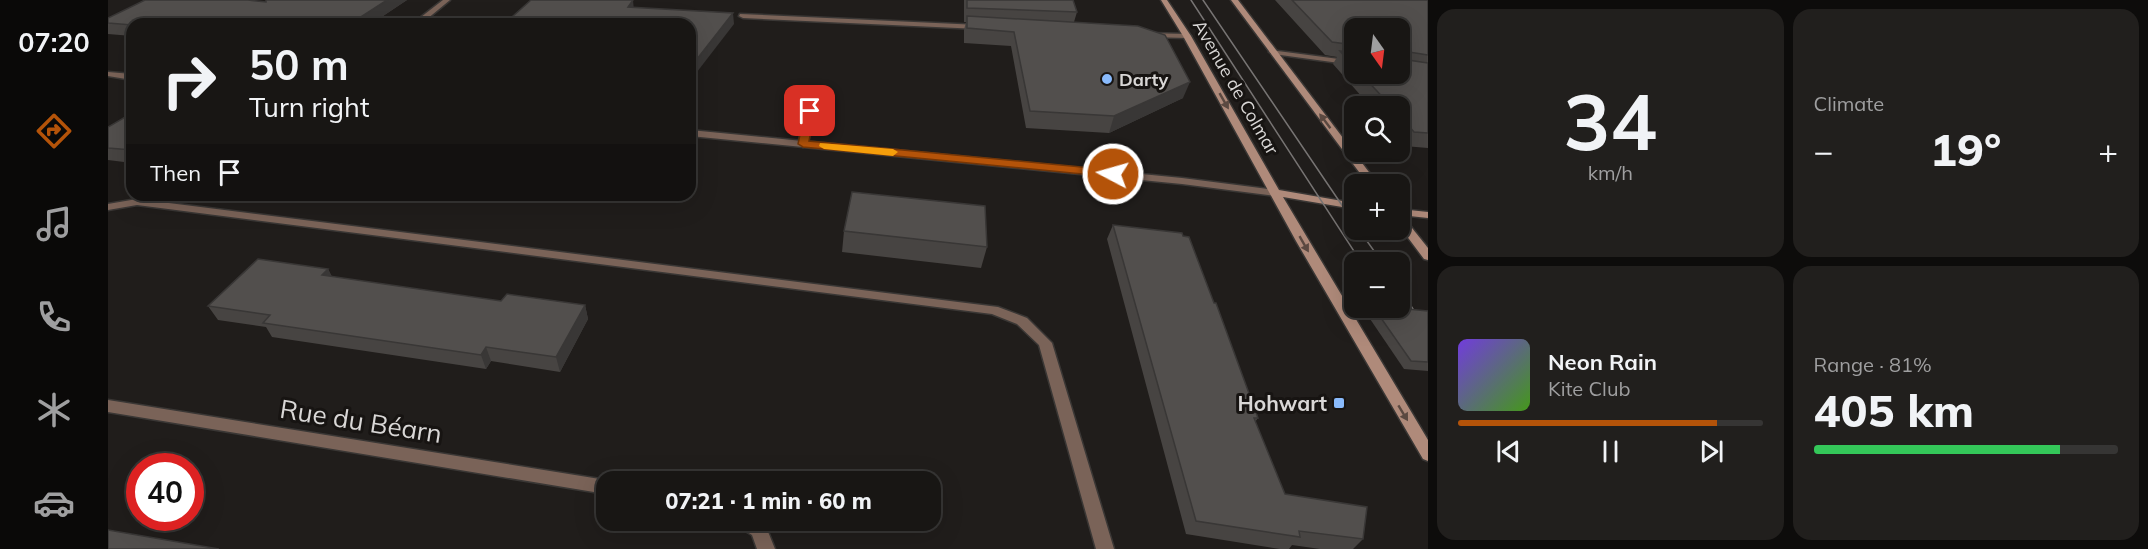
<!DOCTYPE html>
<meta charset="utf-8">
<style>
:root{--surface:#181614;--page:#211f1d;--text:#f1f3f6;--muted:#9f9fa0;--line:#363534;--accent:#b45309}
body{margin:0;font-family:Mulish,sans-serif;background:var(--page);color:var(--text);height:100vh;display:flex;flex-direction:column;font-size:22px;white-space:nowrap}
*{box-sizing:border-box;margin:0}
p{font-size:20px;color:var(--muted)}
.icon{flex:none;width:33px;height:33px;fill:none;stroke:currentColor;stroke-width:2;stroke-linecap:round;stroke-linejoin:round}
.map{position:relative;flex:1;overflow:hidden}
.details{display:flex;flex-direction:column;gap:9px;padding:9px;background:#0d0c0b;width:720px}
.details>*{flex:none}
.hud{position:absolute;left:18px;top:18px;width:570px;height:183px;border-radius:18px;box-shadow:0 6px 24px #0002,0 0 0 2px var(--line);background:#181614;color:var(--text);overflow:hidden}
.needle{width:39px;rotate:166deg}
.tools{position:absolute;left:1236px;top:18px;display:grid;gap:12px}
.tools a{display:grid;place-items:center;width:66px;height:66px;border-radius:12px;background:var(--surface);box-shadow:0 6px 24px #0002,0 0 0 2px var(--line);font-size:30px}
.speed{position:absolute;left:18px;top:453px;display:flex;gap:12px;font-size:30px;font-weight:700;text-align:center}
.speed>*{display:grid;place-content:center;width:78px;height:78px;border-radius:50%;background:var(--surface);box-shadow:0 6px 24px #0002,0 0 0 2px var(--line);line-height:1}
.speed .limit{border:9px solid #d22;background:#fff;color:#111}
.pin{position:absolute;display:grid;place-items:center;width:51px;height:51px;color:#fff;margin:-26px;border-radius:12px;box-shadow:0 3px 9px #0006}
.me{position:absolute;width:66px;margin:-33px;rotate:276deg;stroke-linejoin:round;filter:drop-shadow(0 0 4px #0008)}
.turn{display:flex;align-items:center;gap:21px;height:126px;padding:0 24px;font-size:27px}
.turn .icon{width:78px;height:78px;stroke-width:2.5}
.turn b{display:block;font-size:42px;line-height:51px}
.then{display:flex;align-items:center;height:57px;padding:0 24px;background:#0003;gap:12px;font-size:22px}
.big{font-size:45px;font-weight:800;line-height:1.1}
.details .tile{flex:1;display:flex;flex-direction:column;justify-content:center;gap:9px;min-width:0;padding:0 21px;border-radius:18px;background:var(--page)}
.details .dial{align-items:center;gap:0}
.dial b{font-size:78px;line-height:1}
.song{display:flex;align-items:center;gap:18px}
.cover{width:72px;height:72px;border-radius:9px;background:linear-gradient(135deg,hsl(260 70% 55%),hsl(100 70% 35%))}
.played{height:6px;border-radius:3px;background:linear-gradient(90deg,var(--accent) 85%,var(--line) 85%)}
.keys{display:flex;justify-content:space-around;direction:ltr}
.heat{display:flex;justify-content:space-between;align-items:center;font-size:33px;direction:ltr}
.charge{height:9px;border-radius:4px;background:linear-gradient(90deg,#34c759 81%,var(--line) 0)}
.details .tiles{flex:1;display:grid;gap:9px;grid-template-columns:repeat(2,1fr)}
.trip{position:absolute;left:488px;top:471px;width:345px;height:60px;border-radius:18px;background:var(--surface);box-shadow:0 6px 24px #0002,0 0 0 2px var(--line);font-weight:800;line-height:60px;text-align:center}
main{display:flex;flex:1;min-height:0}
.tabs{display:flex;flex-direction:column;width:108px;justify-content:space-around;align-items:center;background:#0a0908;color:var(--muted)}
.tabs .icon{width:42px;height:42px}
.tabs .current{color:var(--accent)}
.tabs b{font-size:27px;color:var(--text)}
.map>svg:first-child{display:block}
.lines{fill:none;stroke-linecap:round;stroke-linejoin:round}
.service-casing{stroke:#3a3735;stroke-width:3}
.minor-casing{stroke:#3a3735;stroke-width:3}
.tertiary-casing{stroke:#3a3735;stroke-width:3}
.secondary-casing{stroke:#3a3735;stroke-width:3}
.service{fill:#7a6358;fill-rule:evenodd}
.minor{fill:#7a6358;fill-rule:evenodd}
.tertiary{fill:#7a6358;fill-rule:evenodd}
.secondary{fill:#af8a7a;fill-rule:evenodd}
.tram{stroke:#777473;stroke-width:1.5}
.wall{fill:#474442;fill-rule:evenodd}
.shaded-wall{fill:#393736}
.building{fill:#524f4d;stroke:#393736;stroke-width:1.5}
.oneway{fill:#5b4941}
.route{fill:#b45309;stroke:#753606;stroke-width:1.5}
.slow{fill:#f59e0b}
.poi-dot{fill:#89bafc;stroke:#171412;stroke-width:2}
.labels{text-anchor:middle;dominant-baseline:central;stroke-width:6;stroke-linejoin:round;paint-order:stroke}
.far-poi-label{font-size:18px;font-weight:bold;fill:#d9d7d6;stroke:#171412;text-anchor:start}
.far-street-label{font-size:18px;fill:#d9d7d6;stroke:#171412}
.poi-label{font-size:21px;font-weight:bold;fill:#d9d7d6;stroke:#171412;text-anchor:end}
.near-street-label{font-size:26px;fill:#d9d7d6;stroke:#171412}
</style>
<main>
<nav class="tabs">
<b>07:20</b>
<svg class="icon current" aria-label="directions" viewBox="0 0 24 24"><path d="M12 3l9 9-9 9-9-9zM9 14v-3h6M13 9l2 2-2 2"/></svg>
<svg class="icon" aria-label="music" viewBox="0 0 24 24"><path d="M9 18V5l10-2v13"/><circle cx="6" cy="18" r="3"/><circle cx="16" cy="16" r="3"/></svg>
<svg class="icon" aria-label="phone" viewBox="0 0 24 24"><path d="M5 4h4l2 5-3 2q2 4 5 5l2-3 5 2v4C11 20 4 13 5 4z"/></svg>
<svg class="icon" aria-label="climate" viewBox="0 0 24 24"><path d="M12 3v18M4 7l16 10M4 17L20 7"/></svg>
<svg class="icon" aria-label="car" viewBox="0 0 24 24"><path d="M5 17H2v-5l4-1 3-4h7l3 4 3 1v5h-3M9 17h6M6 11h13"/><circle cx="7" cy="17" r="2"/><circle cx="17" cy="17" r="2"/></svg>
</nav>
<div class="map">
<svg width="1320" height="549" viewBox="0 0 1320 549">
<rect width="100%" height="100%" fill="#201d1b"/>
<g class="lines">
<defs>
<g id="service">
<polygon points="1162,50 1246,61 1246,65 1165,54 1161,52"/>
<polygon points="702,107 706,110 700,144 695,147 690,144 698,110"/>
<polygon points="29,199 890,307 919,318 944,343 1006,549 988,549 931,345 909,324 884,314 29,205 0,210 0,204"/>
</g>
<g id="minor">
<polygon points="335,0 342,0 313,24 304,24"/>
<polygon points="632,14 871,25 875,27 871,29 635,18 631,16"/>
<polygon points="1038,33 1079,34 1083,36 1079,38 1041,37 1038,37"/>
<polygon points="0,400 498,480 502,482 498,482 498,494 0,412"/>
<path d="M 626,520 C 658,520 655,519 667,549 L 649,549 L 644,535 L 628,525 Z"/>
</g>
<g id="tertiary">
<polygon points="0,72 24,74 24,80 0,76"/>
<polygon points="582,130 1074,178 1168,190 1173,193 1168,196 1074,184 582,136"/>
</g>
<g id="secondary">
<polygon points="1053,0 1059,0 1083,36 1171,190 1246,203 1246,209 1175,197 1320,440 1320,461 1315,459 1188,241 1075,36"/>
<polygon points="1123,0 1130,0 1270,184 1260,184"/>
<polygon points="1292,209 1320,212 1320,218 1292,215"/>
<polygon points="1292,217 1296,218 1320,248 1320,260 1316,259 1292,227"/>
</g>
</defs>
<!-- service casing -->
<use href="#service" class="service-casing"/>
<!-- minor casing -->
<use href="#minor" class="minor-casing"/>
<!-- tertiary casing -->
<use href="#tertiary" class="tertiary-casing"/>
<!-- secondary casing -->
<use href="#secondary" class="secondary-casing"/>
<!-- service -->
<use href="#service" class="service"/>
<!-- minor -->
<use href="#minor" class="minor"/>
<!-- tertiary -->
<use href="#tertiary" class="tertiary"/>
<!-- secondary -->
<use href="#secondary" class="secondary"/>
<!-- tram -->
<g class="tram">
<polyline points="1083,0 1253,262"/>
<polyline points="1095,0 1246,223"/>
<polyline points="1251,230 1274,262"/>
<polyline points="1292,289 1320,332"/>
</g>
</g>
<!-- wall -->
<g class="wall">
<polygon points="299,0 263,24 24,24 24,36 0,34 0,18 158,2"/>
<polygon points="856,0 965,0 969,12 966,22 1075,98 1001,133 918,128 903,46 856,43 856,30 858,22 856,22"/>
<path d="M 1167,0 L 1320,0 L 1320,148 L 1296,146 L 1292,141 L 1292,106 L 1262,106 L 1225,64 L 1229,57 L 1217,55 ZM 1246,28 L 1292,74 L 1246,74 Z"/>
<polygon points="24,113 24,163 0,160 0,127"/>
<polygon points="1005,225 1150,418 1147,422 1177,494 1255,539 1245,549 1212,549 1184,545 1181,549 1172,549 1078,534 999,239"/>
<polygon points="736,231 879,247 873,268 734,252"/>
<polygon points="220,269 224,277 393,301 477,305 480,319 452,372 383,361 378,369 164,337 158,327 110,320 100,306"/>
<polygon points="1262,308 1289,308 1320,311 1320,371 1296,369 1258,313"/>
</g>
<!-- shaded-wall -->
<g class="shaded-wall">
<polygon points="279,0 299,0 263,24 242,24"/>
<polygon points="525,0 526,11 520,7"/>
<polygon points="625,13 626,24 582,81 582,68"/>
<polygon points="157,19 159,24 149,24"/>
<polygon points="1082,82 1075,98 1001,133 1006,116"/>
<polygon points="220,269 227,283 214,275"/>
<polygon points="477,305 480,319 452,372 448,357"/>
<polygon points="378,347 383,361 378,369 373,355"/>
</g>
<!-- building -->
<g class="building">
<polygon points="37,0 140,0 158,2 158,0 279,0 242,24 156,24 157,19 149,24 24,24 24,25 0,23 0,18"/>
<polygon points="423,0 525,0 520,7 625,13 582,68 582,24 396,24"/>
<polygon points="859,0 965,0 969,12 859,8"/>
<polygon points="1184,0 1320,0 1320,55 1301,52 1298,54 1300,60 1320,63 1320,133 1306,132 1292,116 1292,106 1283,106 1253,74 1292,74 1292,28 1246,28 1246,45 1224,42"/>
<polygon points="859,16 1030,26 1057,35 1082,82 1006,116 922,111 906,32 859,28"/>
<polygon points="1232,51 1246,53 1246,67"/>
<polygon points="24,113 24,150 0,148 0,127"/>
<polygon points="744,192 877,206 879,247 736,231"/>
<polygon points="1005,225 1074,233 1075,236 1081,237 1106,303 1108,303 1150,418 1146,418 1177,494 1259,507 1255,539 1191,531 1192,537 1088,521"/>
<polygon points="150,259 220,269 214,275 393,301 399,294 477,305 448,357 378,347 373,355 155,323 162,315 100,306"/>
<polygon points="1266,308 1289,308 1320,311 1320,362 1303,361"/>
<polygon points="0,530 111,549 0,549"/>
</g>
<!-- one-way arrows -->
<defs><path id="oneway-solid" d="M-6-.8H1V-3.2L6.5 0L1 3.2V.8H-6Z" transform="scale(1.5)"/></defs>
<g class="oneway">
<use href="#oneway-solid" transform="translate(1116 101) rotate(60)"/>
<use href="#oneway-solid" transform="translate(1217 121) rotate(-127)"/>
<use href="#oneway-solid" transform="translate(1196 244) rotate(60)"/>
<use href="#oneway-solid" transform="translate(1295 413) rotate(59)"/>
</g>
<!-- route -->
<polygon class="route" points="702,107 707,111 701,141 1005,170 1011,174 1005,177 695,147 690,144 697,111"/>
<!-- slow -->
<polygon class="slow" points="712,143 785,149 790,152 785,156 716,149 711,146"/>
<!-- markers -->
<g class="poi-dot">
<circle cx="999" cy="79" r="6"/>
<rect x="1225" y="397" width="12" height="12" rx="3"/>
</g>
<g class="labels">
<!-- far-poi labels -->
<g class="far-poi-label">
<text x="1011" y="79">Darty</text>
</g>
<!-- far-street labels -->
<g class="far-street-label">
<text transform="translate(1128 87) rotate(60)">Avenue de Colmar</text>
</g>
<!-- poi labels -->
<g class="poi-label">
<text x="1219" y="403">Hohwart</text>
</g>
<!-- near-street labels -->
<g class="near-street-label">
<text transform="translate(253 421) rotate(9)">Rue du Béarn</text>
</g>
</g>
</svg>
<div class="tools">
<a><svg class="needle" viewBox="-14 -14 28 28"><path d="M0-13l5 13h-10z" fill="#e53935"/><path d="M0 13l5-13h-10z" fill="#9f9fa0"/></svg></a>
<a><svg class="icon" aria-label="search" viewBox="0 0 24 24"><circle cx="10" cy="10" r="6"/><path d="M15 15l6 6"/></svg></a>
<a>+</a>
<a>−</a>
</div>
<div class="speed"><div class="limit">40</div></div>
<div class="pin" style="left:702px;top:111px;background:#d93025"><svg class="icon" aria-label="arrive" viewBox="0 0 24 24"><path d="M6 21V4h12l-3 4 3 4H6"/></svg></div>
<svg class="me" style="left:1005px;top:174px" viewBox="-20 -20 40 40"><circle r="17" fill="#b45309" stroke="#fff" stroke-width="3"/><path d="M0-11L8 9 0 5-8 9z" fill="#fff"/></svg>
<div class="trip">07:21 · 1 min · 60 m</div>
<div class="hud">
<div class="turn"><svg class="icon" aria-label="right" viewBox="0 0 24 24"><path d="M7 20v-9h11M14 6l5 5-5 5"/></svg><div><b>50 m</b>Turn right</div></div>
<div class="then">Then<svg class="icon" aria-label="arrive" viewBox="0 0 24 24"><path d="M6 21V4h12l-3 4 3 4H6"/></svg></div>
</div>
</div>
<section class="details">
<div class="tiles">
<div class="tile dial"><b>34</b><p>km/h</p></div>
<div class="tile"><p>Climate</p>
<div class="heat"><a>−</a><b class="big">19°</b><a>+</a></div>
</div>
<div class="tile">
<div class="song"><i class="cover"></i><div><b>Neon Rain</b><p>Kite Club</p></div></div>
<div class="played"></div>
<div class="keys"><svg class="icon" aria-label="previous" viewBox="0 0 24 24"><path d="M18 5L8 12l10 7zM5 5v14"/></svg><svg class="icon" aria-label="pause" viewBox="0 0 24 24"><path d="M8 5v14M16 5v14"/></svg><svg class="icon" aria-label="next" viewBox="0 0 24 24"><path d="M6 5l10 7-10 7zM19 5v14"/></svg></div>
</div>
<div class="tile"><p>Range · 81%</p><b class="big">405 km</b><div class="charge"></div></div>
</div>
</section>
</main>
